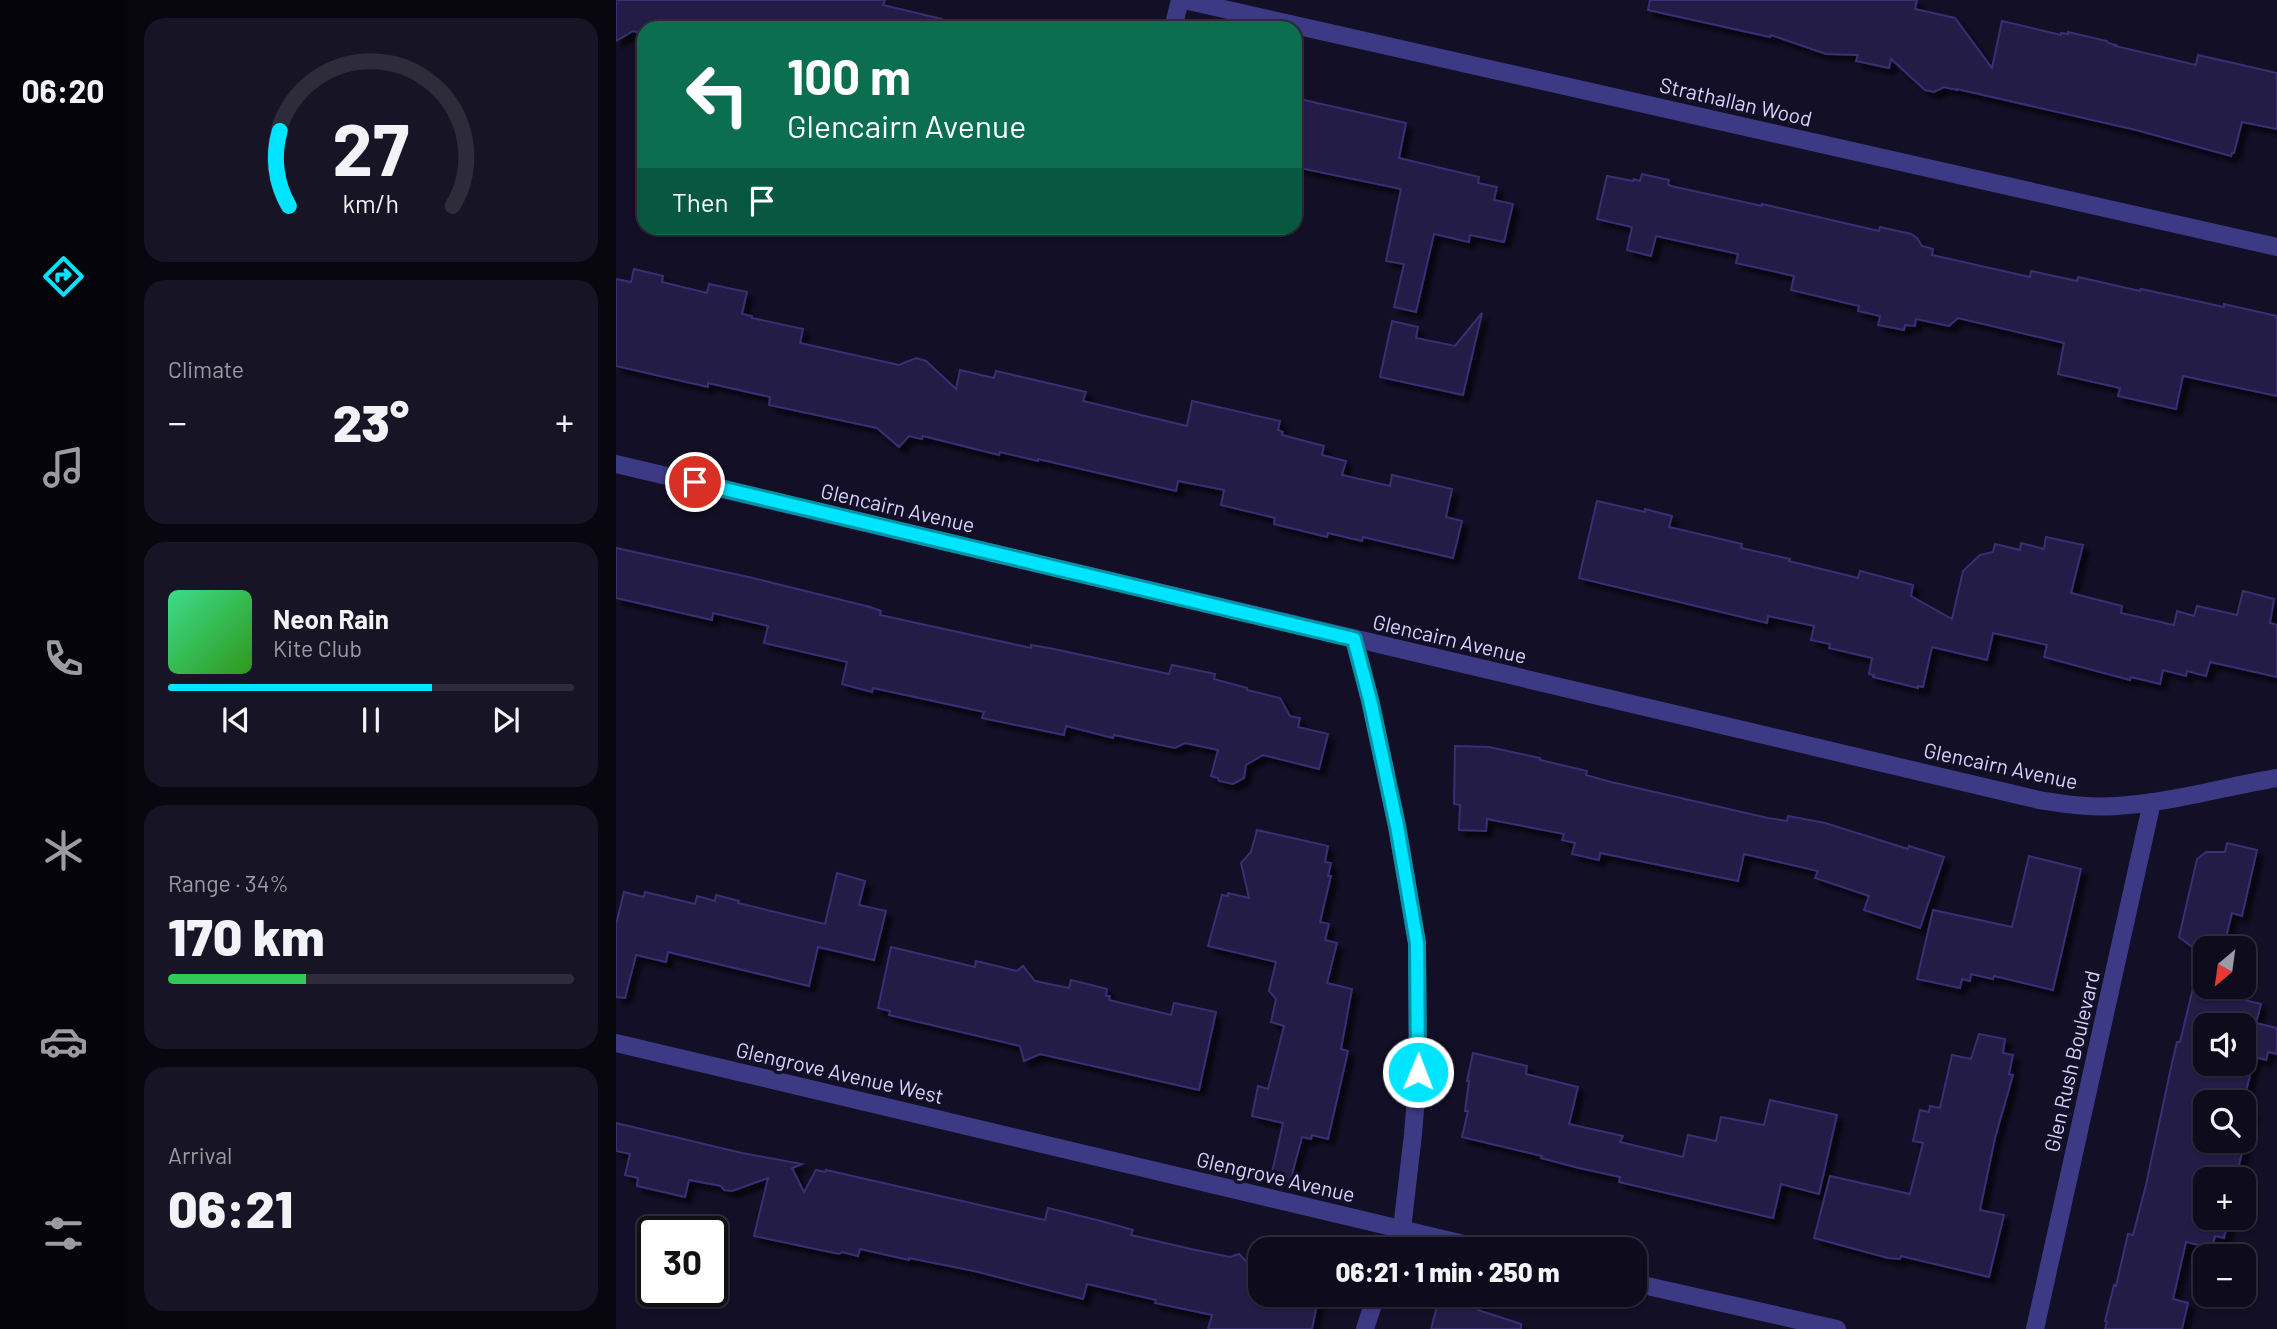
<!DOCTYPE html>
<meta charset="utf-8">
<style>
:root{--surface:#0e0b1c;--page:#171425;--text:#f1f3f6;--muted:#9b9ba3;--line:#2e2b3b;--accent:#00e5ff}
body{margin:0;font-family:Barlow,sans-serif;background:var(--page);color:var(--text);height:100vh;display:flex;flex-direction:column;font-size:26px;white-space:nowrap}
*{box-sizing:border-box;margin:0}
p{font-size:23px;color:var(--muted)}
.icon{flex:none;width:38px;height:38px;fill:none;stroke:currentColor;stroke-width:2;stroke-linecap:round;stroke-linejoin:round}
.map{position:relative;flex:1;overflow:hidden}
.panel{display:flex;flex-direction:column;gap:18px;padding:18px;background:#08060f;width:490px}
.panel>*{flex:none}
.top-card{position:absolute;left:21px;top:21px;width:665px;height:214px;border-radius:21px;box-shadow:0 2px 5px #0004,0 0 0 2px var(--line);background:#0b6e4f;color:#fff;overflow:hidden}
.needle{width:46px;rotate:209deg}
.tools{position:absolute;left:1577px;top:936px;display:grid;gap:14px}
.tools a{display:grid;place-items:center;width:63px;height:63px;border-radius:14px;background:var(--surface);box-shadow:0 2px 5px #0004,0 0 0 2px var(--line);font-size:35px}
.speed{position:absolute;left:21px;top:1216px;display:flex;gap:14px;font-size:35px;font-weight:700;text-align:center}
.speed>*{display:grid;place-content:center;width:91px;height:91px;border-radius:50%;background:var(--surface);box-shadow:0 2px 5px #0004,0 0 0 2px var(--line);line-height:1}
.speed .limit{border:4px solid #111;border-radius:10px;background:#fff;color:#111}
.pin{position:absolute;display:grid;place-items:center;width:60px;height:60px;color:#fff;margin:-30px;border:4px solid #fff;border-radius:50%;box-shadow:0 2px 7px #0007}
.me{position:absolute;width:77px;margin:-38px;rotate:1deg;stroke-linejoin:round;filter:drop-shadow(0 0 5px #0008)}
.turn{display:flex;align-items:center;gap:24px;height:147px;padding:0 35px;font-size:32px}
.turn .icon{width:91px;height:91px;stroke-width:2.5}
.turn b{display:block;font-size:49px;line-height:60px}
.then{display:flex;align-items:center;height:66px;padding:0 35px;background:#0003;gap:14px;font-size:26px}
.big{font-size:52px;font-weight:800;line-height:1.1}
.panel .tile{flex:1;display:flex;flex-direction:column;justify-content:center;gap:10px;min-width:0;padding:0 24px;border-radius:21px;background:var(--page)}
.panel .dial{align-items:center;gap:0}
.dial svg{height:182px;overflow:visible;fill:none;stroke:var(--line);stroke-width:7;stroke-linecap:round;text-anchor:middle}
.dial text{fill:var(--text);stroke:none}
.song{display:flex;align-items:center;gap:21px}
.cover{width:84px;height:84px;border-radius:10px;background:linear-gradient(135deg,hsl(150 70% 55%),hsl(110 70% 35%))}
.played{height:7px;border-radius:4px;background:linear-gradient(90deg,var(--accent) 65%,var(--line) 65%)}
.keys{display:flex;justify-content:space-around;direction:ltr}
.heat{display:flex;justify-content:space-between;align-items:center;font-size:38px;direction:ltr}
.charge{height:10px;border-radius:5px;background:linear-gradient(90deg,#34c759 34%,var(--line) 0)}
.trip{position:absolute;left:632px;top:1237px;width:399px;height:70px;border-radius:21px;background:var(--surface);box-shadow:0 2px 5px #0004,0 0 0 2px var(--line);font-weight:800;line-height:70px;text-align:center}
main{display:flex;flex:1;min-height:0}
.dock{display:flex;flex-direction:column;width:126px;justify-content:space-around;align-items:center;background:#06040b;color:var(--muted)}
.dock .icon{width:49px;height:49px}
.dock .current{color:var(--accent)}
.dock b{font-size:32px;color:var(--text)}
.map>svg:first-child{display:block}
.building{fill:#241b47;stroke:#3b2d73;stroke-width:2;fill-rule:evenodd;filter:url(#shadow)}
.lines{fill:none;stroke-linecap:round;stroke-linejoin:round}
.minor{stroke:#3d3a85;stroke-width:18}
.tertiary{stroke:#3d3a85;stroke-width:18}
.route-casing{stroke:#0095a6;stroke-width:18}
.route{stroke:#00e5ff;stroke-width:12}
.labels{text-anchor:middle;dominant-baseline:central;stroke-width:7;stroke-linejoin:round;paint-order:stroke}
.street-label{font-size:21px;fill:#d9d4ff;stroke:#130f26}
</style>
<main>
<nav class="dock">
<b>06:20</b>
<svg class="icon current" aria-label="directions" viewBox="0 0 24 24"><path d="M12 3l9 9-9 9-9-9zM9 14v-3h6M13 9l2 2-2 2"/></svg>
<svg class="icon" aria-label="music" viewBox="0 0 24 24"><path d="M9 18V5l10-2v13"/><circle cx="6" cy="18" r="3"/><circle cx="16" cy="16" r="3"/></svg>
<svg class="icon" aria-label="phone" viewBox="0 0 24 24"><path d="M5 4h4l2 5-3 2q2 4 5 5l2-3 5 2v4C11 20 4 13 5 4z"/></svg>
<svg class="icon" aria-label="climate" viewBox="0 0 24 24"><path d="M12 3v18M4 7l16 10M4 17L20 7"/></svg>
<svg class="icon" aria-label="car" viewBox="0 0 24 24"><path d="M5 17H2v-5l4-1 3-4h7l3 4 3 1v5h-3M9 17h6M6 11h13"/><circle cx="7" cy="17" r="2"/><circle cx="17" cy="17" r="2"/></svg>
<svg class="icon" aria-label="filters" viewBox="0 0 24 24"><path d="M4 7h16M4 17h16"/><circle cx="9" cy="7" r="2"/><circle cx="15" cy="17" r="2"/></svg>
</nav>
<section class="panel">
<div class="tile dial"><svg viewBox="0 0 100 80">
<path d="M14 69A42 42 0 1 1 86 69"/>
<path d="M14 69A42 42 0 0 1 10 36" stroke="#00e5ff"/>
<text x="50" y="56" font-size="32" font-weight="700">27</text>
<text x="50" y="72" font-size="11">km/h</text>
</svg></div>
<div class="tile"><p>Climate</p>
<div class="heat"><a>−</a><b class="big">23°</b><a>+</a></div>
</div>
<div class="tile">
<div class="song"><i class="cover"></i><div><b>Neon Rain</b><p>Kite Club</p></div></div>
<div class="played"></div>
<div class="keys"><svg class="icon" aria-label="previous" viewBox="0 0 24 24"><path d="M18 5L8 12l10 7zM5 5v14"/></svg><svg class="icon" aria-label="pause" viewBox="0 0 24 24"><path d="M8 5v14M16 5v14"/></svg><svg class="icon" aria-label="next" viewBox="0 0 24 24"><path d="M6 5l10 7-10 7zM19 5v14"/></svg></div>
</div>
<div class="tile"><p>Range · 34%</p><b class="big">170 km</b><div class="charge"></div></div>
<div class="tile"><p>Arrival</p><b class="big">06:21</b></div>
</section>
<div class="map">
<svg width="1661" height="1329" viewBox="0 0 1661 1329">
<defs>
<filter id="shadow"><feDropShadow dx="6" dy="6" stdDeviation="2" flood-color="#0009"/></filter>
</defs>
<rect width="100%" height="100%" fill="#130f26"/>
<!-- building -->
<g class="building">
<polygon points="0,0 269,0 267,5 326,19 325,28 28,28 28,34 17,31 0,41"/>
<polygon points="1034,0 1301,0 1299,9 1339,18 1376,68 1386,21 1445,35 1445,33 1452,34 1452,32 1491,41 1492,43 1500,45 1499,46 1580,65 1582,55 1661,73 1661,129 1626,122 1618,153 1616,153 1615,156 1520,130 1341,89 1341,90 1328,87 1318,92 1309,90 1275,59 1273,68 1240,61 1242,55 1210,54 1155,35 1154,37 1032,10"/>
<polygon points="679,98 790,123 783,158 863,177 862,183 881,187 878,200 897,204 888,242 854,235 853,242 818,234 800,312 778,307 788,264 770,261 785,189 679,167"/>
<polygon points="1026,174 1053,180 1052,184 1055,186 1146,206 1146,204 1263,231 1264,227 1295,234 1301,238 1306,246 1317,249 1316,255 1414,277 1415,271 1461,281 1462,277 1524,291 1525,289 1608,307 1608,304 1661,316 1661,396 1567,376 1560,409 1502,396 1504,388 1442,374 1448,343 1342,318 1333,326 1300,319 1299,326 1289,325 1288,330 1262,325 1264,316 1242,311 1243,306 1175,290 1178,276 1120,263 1122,254 1040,236 1035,256 1011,250 1016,227 981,219 991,176 1017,181 1018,179 1024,181"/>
<polygon points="18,269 47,276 46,282 91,293 93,284 131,292 126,314 136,316 136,318 187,329 184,343 283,365 300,358 310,361 340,389 344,370 378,378 380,371 470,392 467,401 571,426 576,401 664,421 662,430 667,432 666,435 708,446 706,455 730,461 726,475 774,486 776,475 836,489 830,517 846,521 837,558 747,537 746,541 712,533 711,537 658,524 659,518 605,505 608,490 562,481 560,491 422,459 422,461 384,452 383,455 307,436 306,439 293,436 283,447 261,428 153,405 154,397 92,383 92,387 0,366 0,279 15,282"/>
<polygon points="866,313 847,395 764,377 776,321 802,327 800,338 839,346"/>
<polygon points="981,501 1029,512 1029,509 1056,516 1053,527 1126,544 1125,548 1174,559 1173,561 1242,578 1244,571 1297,585 1295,596 1336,619 1347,571 1364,555 1377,552 1379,544 1404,550 1405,543 1428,549 1430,537 1467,545 1455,593 1506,606 1505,613 1558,625 1561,611 1578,616 1581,606 1621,615 1627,591 1658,599 1654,623 1661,625 1661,677 1594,662 1590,676 1571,671 1570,676 1547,670 1544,684 1515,677 1514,680 1428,657 1431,645 1377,633 1371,660 1316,647 1307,687 1302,686 1302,688 1257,677 1258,675 1253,674 1256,658 1213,648 1214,644 1195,640 1198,626 1152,616 1151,623 963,578"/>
<polygon points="0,548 137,578 254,607 265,611 264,615 415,648 415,645 438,649 553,674 556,665 599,674 598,679 631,688 631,690 664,698 674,716 684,718 682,727 712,734 703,769 647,755 630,765 628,778 617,784 603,781 602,778 595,776 602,750 569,743 559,748 498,735 497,738 450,726 448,735 366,718 368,712 257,688 256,692 226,684 231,662 148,643 152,626 97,613 96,620 0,598"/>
<polygon points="839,746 873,747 924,758 924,760 971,771 970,775 995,782 1152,818 1171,821 1172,816 1209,823 1292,849 1293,846 1328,857 1304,928 1248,910 1253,896 1199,878 1202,871 1128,854 1122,881 984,853 983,860 956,854 959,843 946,840 948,834 871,819 870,831 843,830 844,805 838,804"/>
<polygon points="641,830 712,846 709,862 715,863 712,876 715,876 704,922 713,924 709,940 721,943 711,983 736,989 725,1049 732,1051 712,1139 696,1135 695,1139 686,1137 674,1182 655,1177 667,1123 636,1116 642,1086 652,1089 668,1026 655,1022 660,999 653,991 660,962 592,946 606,895 612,896 612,893 633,898 625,863 635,852"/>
<polygon points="1611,843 1641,850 1626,916 1616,913 1608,945 1594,942 1576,947 1563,937 1581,859 1590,852 1609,852"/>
<polygon points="1413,856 1465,869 1437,990 1378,976 1377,979 1355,974 1354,981 1346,979 1344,988 1301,979 1317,910 1396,927"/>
<polygon points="221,873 249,881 243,905 270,911 258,960 202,947 193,986 52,952 50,962 20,955 9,998 0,997 0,924 8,892 28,897 29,892 79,904 81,896 99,901 100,895 123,901 122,903 209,924"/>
<polygon points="275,947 359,967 360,961 401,971 407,966 419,981 453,988 455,980 491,989 490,996 494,996 493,1000 555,1015 558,1003 600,1012 583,1090 424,1054 408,1061 404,1046 273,1015 274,1011 262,1008"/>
<path d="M 1577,988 L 1645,1004 L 1640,1023 L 1661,1028 L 1661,1054 L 1652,1052 L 1650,1060 L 1639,1057 L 1627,1102 L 1589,1102 L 1589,1141 L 1628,1141 L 1628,1110 L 1636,1112 L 1622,1169 L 1624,1170 L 1622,1180 L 1589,1180 L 1589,1218 L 1613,1218 L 1608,1238 L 1599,1236 L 1596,1248 L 1570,1242 L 1557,1299 L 1572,1303 L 1566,1329 L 1489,1329 L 1491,1322 L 1489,1321 L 1498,1285 L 1500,1286 L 1512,1234 L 1517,1235 L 1530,1185 L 1556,1063 L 1561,1042 L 1564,1042 ZM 1589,1026 L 1628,1026 L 1628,1064 L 1589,1064 Z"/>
<polygon points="1363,1034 1389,1039 1387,1053 1397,1055 1393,1074 1397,1075 1379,1138 1364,1210 1388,1215 1373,1277 1285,1256 1284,1259 1272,1258 1198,1238 1214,1176 1294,1194 1307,1143 1297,1141 1304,1110 1313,1112 1314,1106 1324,1108 1336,1055 1355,1059"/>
<polygon points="857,1053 911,1066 910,1074 962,1087 953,1124 1007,1136 1004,1142 1067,1157 1072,1135 1100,1141 1105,1117 1148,1125 1154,1100 1221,1115 1203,1194 1165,1184 1157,1218 1003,1182 1004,1177 963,1168 925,1158 926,1156 846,1137 852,1111 849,1111 853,1081 851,1081"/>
<polygon points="0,1123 126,1153 186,1164 176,1168 188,1192 200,1170 209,1172 210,1170 429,1220 432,1208 485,1221 517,1230 515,1235 575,1249 614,1257 623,1254 631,1262 644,1265 644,1295 703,1295 696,1329 592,1329 596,1315 539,1303 540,1300 471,1284 467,1299 358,1271 293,1258 293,1260 244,1249 242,1256 226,1252 223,1254 138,1236 152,1178 116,1191 108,1190 105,1186 73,1180 69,1197 21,1186 22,1178 9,1175 14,1154 0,1151"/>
<polygon points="824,1295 848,1295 865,1300 862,1310 905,1324 905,1329 815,1329"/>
</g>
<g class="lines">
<!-- minor -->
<g class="minor">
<polyline points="568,0 1661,247"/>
<polyline points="557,28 564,0"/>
<polyline points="738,639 754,700 781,826 801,943 802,1072 797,1134 786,1229 776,1250"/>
<polyline points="0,1043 873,1250"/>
<polyline points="1018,1283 1221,1329"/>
<polyline points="749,1329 760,1295"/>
<polyline points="1419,1329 1536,802"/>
</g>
<!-- tertiary -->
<path class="tertiary" d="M 0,464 L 1423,800 C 1449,804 1474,808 1500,806 C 1554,803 1607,787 1661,778"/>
</g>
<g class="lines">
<defs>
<polyline id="route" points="79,482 738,639 754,700 781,826 801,943 802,1072"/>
</defs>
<!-- route casing -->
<use href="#route" class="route-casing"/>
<!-- route -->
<use href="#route" class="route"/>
</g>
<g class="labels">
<!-- street labels -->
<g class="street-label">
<text transform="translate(1120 101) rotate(13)">Strathallan Wood</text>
<text transform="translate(282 507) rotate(13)">Glencairn Avenue</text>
<text transform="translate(834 638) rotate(13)">Glencairn Avenue</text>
<text transform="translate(1385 765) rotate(12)">Glencairn Avenue</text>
<text transform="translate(1455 1061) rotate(-77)">Glen Rush Boulevard</text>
<text transform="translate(224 1072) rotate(13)">Glengrove Avenue West</text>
<text transform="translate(660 1176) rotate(13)">Glengrove Avenue</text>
</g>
</g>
</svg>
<div class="tools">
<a><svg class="needle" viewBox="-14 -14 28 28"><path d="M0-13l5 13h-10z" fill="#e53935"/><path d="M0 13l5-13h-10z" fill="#9b9ba3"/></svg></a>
<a><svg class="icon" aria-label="sound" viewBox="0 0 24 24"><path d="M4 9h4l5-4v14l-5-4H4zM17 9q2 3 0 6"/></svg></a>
<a><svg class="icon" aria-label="search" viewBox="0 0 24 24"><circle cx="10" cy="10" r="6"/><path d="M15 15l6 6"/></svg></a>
<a>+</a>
<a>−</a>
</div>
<div class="speed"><div class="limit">30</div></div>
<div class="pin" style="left:79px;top:482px;background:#d93025"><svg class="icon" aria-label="arrive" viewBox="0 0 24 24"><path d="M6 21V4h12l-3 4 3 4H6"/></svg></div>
<svg class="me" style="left:802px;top:1072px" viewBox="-20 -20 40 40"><circle r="17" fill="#00e5ff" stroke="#fff" stroke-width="3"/><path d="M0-11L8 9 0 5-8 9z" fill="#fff"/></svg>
<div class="trip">06:21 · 1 min · 250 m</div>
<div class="top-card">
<div class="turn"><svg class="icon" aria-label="left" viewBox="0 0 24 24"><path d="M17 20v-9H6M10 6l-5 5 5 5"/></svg><div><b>100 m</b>Glencairn Avenue</div></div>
<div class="then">Then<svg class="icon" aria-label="arrive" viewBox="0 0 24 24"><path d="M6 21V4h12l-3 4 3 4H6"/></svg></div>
</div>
</div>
</main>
